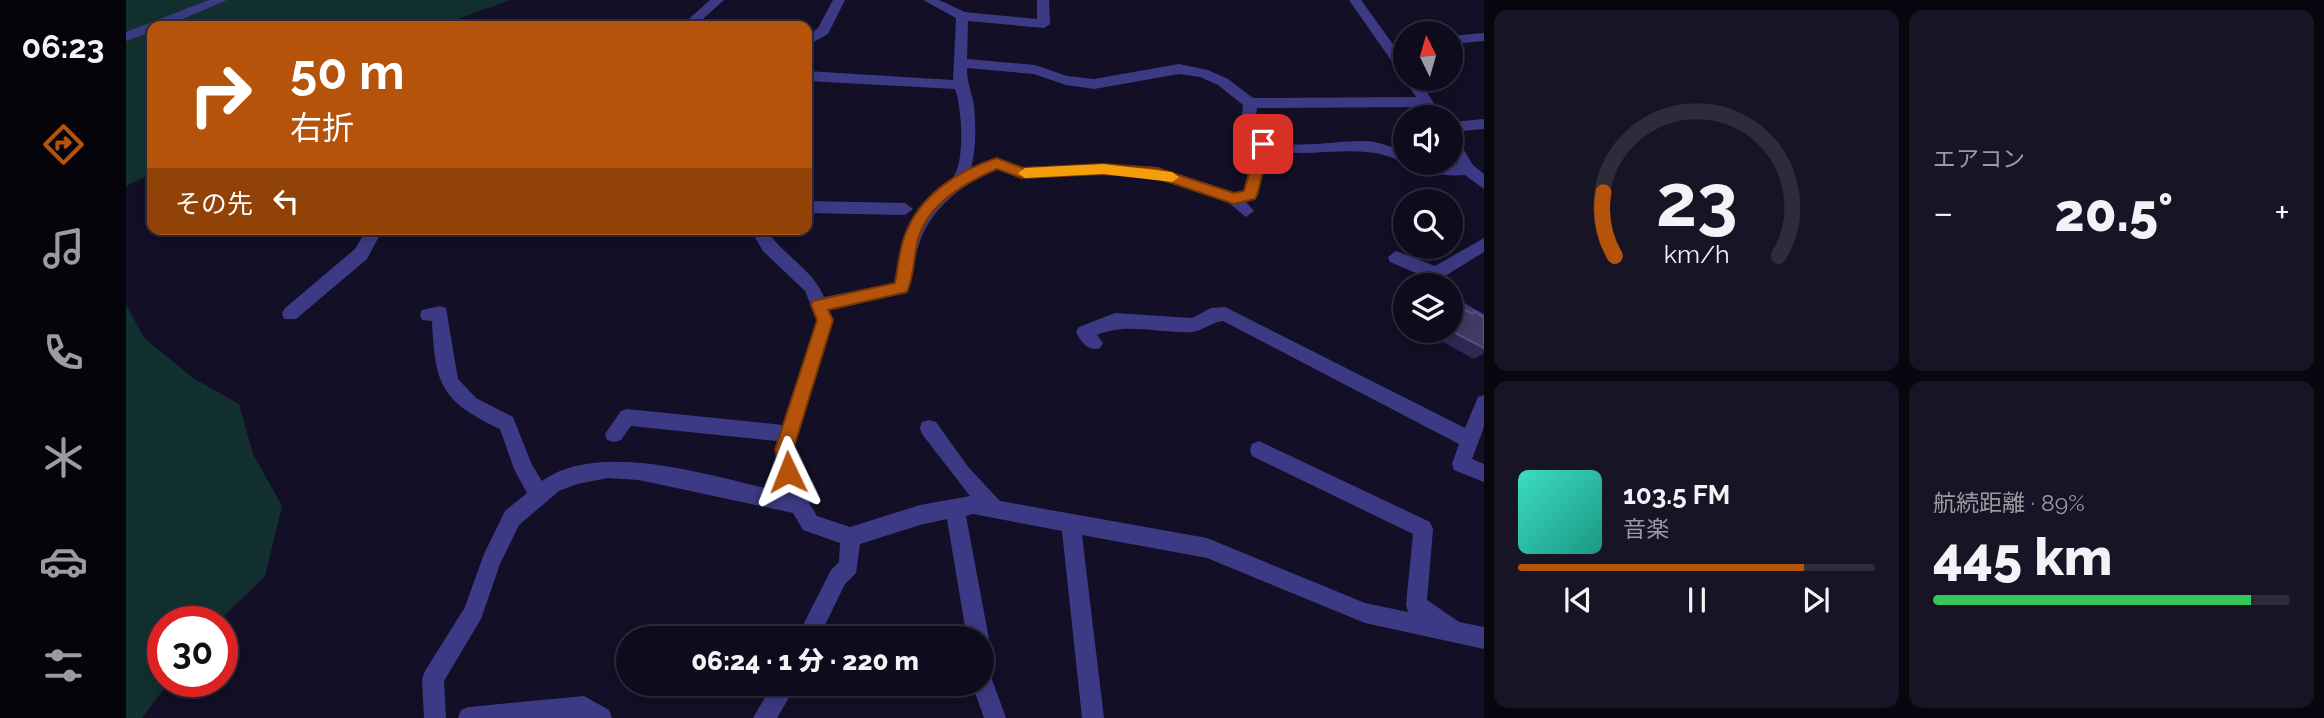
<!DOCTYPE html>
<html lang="ja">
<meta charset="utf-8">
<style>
:root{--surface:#0e0b1c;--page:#171425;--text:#f1f3f6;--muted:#9b9ba3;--line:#2e2b3b;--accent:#b45309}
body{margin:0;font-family:Raleway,"Noto Sans JP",sans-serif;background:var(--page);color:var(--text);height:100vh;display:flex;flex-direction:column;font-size:26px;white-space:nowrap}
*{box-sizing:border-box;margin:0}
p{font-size:23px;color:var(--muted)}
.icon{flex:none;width:38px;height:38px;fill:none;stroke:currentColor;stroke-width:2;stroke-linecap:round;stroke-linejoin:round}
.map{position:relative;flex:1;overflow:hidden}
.side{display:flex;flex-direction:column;gap:10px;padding:10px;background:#08060f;width:840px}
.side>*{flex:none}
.guide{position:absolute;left:21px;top:21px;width:665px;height:214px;border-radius:14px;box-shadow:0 4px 18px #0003,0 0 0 2px var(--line);background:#b45309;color:#fff;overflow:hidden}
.needle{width:46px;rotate:355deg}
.buttons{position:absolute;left:1267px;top:21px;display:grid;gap:14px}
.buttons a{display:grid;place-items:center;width:70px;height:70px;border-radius:50%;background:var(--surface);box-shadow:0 4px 18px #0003,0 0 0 2px var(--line);font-size:35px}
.speed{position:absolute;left:21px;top:606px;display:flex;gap:14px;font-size:35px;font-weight:700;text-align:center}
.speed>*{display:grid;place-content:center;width:91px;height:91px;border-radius:50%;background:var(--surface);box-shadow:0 4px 18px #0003,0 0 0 2px var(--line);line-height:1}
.speed .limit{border:10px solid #d22;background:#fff;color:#111}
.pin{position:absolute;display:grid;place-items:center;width:60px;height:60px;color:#fff;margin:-30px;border-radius:14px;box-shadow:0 4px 10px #0006}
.me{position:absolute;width:77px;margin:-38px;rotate:358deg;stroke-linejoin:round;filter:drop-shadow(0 0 5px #0008)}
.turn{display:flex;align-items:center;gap:24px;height:147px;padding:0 28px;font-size:32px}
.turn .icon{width:91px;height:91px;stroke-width:2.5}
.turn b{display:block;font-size:49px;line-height:60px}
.then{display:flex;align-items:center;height:66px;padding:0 28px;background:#0003;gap:14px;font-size:26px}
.big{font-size:52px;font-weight:800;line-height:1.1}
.side .card{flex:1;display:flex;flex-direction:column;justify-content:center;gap:10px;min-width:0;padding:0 24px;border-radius:14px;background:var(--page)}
.side .dial{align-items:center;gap:0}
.dial svg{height:182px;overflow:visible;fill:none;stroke:var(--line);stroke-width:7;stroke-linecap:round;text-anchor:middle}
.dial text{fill:var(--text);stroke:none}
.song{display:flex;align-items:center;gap:21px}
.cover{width:84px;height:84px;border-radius:10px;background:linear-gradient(135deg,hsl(170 70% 55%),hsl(170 70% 35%))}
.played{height:7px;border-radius:4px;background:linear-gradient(90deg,var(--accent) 80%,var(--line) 80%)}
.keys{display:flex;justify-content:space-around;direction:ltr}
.heat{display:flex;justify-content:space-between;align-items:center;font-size:38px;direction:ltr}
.charge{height:10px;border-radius:5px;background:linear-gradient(90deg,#34c759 89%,var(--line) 0)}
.side .tiles{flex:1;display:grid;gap:10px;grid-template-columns:repeat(2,1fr)}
.trip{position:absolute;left:490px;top:626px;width:378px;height:70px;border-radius:35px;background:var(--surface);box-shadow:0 4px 18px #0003,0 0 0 2px var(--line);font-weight:800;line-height:70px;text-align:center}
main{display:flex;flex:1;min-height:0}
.tabs{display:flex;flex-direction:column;width:126px;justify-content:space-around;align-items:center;background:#06040b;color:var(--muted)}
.tabs .icon{width:49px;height:49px}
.tabs .current{color:var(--accent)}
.tabs b{font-size:32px;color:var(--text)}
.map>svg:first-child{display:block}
.green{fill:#12302f}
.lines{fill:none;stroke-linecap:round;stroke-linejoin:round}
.street{fill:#3d3a85;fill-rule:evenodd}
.wall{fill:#312854}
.building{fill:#433a66;stroke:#5a527e;stroke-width:2}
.route{fill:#b45309;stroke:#753606;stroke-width:2}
.slow{fill:#f59e0b}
</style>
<main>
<nav class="tabs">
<b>06:23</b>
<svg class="icon current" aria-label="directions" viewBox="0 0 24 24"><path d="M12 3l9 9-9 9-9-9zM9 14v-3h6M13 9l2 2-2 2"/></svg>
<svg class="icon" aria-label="music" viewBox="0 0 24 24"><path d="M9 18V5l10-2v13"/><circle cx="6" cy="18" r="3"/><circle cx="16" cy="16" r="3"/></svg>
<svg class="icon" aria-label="phone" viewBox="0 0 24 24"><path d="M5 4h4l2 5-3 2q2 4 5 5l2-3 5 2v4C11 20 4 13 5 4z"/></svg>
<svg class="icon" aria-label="climate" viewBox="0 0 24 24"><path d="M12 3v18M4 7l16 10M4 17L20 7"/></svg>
<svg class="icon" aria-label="car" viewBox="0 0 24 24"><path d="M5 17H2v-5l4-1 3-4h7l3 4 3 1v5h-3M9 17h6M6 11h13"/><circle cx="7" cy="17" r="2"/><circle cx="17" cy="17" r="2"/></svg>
<svg class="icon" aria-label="filters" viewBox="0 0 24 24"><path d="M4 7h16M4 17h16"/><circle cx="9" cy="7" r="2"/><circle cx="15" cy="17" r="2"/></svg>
</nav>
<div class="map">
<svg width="1358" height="718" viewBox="0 0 1358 718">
<rect width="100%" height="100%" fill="#130f26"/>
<!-- green -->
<g class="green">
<polygon points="0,0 384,0 313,26 26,26 26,174 0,186"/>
<polygon points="0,304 18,338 67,378 113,404 127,454 156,506 139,576 93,621 37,621 37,681 44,681 16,718 0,718"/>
</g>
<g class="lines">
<!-- street -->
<g class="street">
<polygon points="83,0 101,0 40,26 26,26 26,32 0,41 0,32"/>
<polygon points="584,0 598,0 569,26 555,26"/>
<polygon points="707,0 719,0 702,34 681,46 681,36 692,28"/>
<path d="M 797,0 L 813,0 L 839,12 L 911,19 L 911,0 L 923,0 L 924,24 L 918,28 L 842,21 L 841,59 L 909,65 L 941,76 L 968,79 L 1053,64 L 1082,70 L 1102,79 L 1127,98 L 1290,97 L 1278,79 L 1292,79 L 1317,117 L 1303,117 L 1296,107 L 1131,108 C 1130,117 1127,127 1134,134 C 1153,153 1212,140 1237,141 C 1252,141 1266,147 1279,153 L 1279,163 L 1332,164 L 1325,153 L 1325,136 L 1330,137 L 1347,165 L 1358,174 L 1358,189 L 1339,175 C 1296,179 1277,155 1241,152 C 1208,149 1176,157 1143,150 L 1132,195 L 1129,199 L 1120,202 L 1128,211 L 1120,217 L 1103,203 L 1030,178 L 977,174 L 896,179 L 871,169 C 834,186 802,209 791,251 C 787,264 787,280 781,293 L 703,310 L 707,320 L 667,450 L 676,491 L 691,516 L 724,527 L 794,505 L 844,496 L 796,434 L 794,428 L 796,422 L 803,420 L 810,422 L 843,468 L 874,501 L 1081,538 L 1239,603 L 1282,612 L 1280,605 L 1287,534 L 1126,456 L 1124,450 L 1126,444 L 1133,441 L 1304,522 L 1307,529 L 1301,600 L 1333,622 L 1358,627 L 1358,649 L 1239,623 L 1081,558 L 956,535 L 978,718 L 956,718 L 936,531 L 847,514 L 840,516 L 863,639 L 856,648 L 856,639 L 841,639 L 821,519 L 794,525 L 734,544 L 730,573 L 719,584 L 692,639 L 670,639 L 705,570 L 713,562 L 714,543 L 677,530 L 667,513 L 513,480 L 482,478 L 451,484 L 433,491 L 393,525 L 374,564 L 355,619 L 318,681 L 320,718 L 298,718 L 296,679 L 299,671 L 339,607 L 358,554 L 379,511 L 401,493 L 388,469 L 374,429 C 315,401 309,385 306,321 L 296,320 L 294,315 L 296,310 L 314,306 L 320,308 L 332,379 L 350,398 L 387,417 L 406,465 L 416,481 C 475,438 591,478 657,492 L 649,450 L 651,441 L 505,426 L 495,440 L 488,442 L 481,440 L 479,434 L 495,411 L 501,409 L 657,425 L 691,320 L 679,291 L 637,251 L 624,229 L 640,229 C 656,255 687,269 698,297 L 768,283 C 772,261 776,239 787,220 C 798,202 820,190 828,176 C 839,158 836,108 829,89 L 681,81 L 681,71 L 827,80 L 830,18 ZM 841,68 L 908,74 L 940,85 L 968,89 L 1053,74 L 1074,77 L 1092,85 L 1117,105 C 1115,120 1114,136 1130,144 L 1117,191 L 1108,193 L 1031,167 L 977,164 L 897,167 L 871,158 L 845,168 C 850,150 850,126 848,106 C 846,92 841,85 841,68 Z"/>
<polygon points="1223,0 1235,0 1279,61 1279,74 1274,73"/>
<polygon points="1358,33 1358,41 1325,44 1325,36"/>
<polygon points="1358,119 1358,129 1325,132 1325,122"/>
<polygon points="681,201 779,203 787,209 779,215 681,213"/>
<polygon points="241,229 257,229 241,259 170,319 158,319 156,314 158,309 229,249"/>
<polygon points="1358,238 1358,252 1319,276 1323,285 1307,285 1304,279 1264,262 1262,257 1270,251 1309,266"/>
<polygon points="1325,296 1358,314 1358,330 1325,311"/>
<path d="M 1099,307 L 1339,428 L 1352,397 L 1358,395 L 1358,427 L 1346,459 L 1358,464 L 1358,482 L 1328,470 L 1326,464 L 1333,444 L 1097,321 C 1085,322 1077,331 1066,332 C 1033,334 1003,322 971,335 L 977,343 L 974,348 C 962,352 955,342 950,332 L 953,327 L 989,313 L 1066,318 L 1085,308 Z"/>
<polygon points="856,671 864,674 880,718 858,718 846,684 856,684"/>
<polygon points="647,684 671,684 651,718 627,718"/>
<polygon points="458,696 483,710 486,718 332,718 335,710 343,707"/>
</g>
</g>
<!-- wall -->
<polygon class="wall" points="1333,307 1345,313 1348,311 1358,318 1358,353 1348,359 1310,338 1313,331 1325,331 1325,313"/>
<!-- building -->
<polygon class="building" points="1333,307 1347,314 1348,311 1358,318 1358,348 1325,331 1325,324"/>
<!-- route -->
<path class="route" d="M 1137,140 L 1144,144 L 1131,195 L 1129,199 L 1108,204 L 1031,178 L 977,174 L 896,178 L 871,169 C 840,182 802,203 792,239 C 788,256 788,276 781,292 L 702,310 L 707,320 L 667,450 L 671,472 L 669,478 L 656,478 L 649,450 L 691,320 L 685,305 L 687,301 L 769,283 C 772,268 773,250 779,235 C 793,196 832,170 871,158 L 897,168 L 977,164 L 1031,168 L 1108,193 L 1118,191 L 1131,144 Z"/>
<!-- slow -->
<polygon class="slow" points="977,164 1046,172 1053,177 1046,182 977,174 899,178 892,173 899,168"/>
</svg>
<div class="buttons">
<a><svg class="needle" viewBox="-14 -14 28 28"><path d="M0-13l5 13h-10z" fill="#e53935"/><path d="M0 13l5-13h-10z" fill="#9b9ba3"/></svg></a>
<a><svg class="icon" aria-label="sound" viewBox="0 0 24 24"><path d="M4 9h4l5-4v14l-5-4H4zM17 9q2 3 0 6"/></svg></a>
<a><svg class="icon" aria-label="search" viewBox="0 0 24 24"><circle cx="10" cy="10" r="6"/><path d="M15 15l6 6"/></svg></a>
<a><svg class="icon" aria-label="layers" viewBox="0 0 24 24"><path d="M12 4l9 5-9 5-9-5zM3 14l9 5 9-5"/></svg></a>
</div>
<div class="speed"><div class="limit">30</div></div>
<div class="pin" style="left:1137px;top:144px;background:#d93025"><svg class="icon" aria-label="arrive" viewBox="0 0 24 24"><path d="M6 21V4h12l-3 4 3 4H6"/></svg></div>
<svg class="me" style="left:662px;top:472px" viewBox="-20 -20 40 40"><path d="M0-17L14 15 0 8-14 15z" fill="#b45309" stroke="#fff" stroke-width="4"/></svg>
<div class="trip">06:24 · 1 分 · 220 m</div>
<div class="guide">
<div class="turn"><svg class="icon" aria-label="right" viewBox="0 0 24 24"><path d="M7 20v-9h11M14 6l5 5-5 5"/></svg><div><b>50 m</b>右折</div></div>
<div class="then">その先<svg class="icon" aria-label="left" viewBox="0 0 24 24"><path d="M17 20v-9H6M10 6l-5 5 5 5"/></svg></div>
</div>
</div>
<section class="side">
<div class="tiles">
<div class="card dial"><svg viewBox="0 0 100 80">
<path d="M14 69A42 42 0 1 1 86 69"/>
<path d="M14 69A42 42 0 0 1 9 41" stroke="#b45309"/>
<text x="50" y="56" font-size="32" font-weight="700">23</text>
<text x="50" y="72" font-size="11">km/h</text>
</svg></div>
<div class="card"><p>エアコン</p>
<div class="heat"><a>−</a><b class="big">20.5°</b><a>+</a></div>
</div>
<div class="card">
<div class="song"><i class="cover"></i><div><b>103.5 FM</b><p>音楽</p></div></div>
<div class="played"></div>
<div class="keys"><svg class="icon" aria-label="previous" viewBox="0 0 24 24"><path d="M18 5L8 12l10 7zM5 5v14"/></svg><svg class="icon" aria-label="pause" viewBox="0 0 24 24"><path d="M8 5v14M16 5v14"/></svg><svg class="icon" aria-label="next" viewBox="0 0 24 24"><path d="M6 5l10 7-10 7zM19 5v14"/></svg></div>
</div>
<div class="card"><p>航続距離 · 89%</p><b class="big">445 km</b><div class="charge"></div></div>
</div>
</section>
</main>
